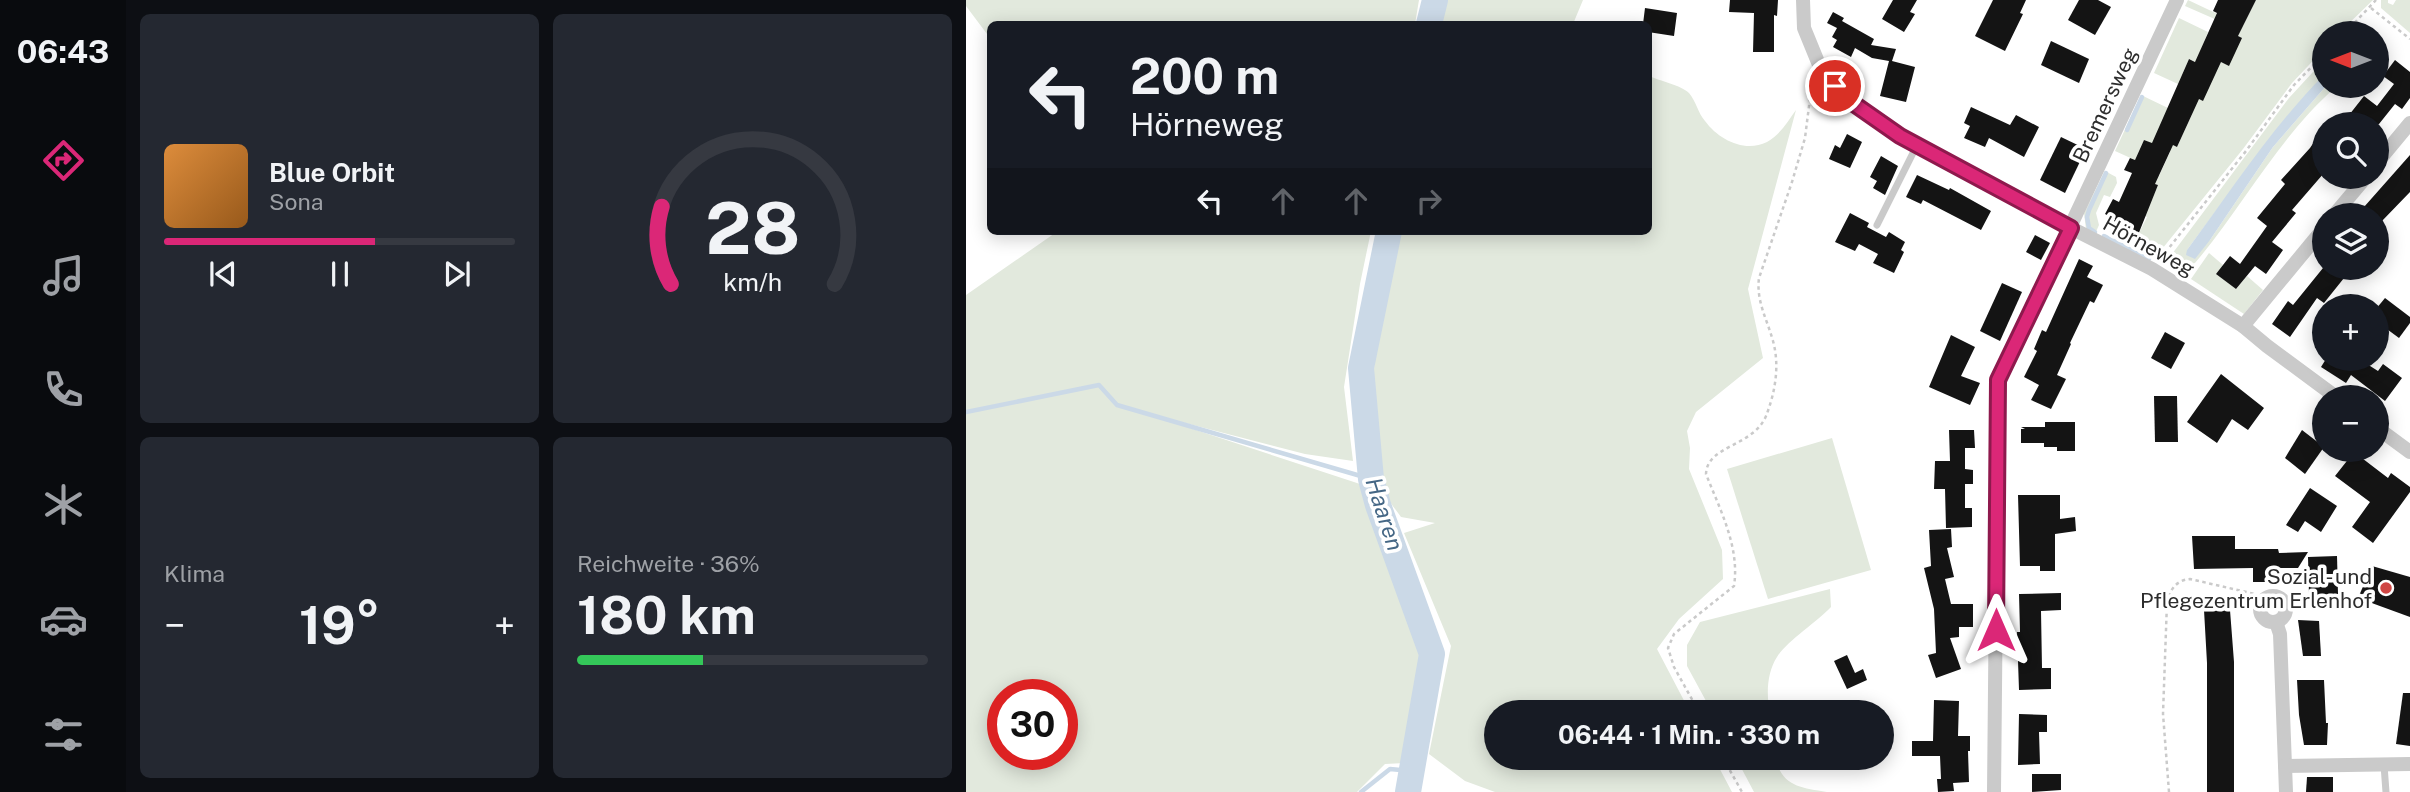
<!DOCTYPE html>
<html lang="de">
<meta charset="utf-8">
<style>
:root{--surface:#171b24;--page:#242831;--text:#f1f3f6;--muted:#9ea1a6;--line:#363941;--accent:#db2777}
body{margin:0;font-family:"Public Sans",sans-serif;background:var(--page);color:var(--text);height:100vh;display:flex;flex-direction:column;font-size:26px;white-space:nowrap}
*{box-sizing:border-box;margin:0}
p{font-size:23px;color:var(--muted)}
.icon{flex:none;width:38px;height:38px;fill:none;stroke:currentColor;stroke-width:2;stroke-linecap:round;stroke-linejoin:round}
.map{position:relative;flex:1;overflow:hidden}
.sheet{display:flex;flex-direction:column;gap:14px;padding:14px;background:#0d0f14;width:840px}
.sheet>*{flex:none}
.banner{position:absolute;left:21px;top:21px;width:665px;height:214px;border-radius:10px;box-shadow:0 4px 18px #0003;background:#171b24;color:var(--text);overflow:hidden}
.needle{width:46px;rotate:270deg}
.buttons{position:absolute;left:1346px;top:21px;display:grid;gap:14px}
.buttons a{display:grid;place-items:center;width:77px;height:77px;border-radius:50%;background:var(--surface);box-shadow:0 4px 18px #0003;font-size:35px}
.speed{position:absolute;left:21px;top:679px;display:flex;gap:14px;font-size:35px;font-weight:700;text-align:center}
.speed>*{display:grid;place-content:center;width:91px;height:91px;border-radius:50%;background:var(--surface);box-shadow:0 4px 18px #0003;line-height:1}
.speed .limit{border:10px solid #d22;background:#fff;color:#111}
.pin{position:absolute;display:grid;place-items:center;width:60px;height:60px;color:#fff;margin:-30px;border:4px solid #fff;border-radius:50%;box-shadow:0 2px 7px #0007}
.me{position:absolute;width:77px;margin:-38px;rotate:0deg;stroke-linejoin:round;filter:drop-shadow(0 0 5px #0008)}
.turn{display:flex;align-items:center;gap:24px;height:147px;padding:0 28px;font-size:32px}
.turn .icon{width:91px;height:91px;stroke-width:2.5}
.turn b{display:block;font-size:49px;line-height:60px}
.lanes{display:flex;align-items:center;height:66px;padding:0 28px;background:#0003;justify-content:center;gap:35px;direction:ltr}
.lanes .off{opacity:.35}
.big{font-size:52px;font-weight:700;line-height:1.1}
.sheet .tile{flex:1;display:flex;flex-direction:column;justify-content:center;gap:10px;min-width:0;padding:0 24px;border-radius:10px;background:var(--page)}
.sheet .dial{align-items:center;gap:0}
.dial svg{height:182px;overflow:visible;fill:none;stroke:var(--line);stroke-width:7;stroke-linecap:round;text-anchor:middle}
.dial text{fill:var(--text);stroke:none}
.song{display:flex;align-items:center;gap:21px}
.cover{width:84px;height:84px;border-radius:10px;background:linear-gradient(135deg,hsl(30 70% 55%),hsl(30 70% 35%))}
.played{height:7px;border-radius:4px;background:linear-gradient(90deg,var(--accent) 60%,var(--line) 60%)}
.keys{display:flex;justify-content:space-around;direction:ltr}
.heat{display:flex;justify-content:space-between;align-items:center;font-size:38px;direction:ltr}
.charge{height:10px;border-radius:5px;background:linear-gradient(90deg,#34c759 36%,var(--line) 0)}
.sheet .tiles{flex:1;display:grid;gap:14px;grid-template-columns:repeat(2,1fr)}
.trip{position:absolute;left:518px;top:700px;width:410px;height:70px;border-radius:35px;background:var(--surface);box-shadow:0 4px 18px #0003;font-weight:700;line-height:70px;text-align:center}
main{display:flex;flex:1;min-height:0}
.menu{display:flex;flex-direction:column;width:126px;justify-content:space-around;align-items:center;background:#090b0e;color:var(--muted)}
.menu .icon{width:49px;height:49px}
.menu .on{color:var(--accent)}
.menu b{font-size:32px;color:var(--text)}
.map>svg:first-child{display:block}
.green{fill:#e2e9dd;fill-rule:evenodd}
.water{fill:#cbd9e7}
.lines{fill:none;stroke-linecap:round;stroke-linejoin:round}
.stream{stroke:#cbd9e7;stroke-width:4.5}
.river{stroke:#cbd9e7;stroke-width:26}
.building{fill:#141414}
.path{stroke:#cacaca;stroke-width:2.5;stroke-dasharray:3.5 3.5;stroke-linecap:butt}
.service{stroke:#cacaca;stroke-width:7}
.minor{stroke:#cacaca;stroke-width:14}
.route-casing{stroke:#8e194d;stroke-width:18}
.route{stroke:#db2777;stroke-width:12}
.poi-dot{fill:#cf4644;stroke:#fff;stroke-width:2.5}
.labels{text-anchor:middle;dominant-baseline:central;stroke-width:7;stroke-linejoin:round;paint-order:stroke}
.street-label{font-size:21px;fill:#2d2d2d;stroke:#fff}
.poi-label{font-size:21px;fill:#2d2d2d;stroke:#fff;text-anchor:end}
.water-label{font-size:23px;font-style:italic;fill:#456785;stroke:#fff}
</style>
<main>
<nav class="menu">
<b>06:43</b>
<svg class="icon on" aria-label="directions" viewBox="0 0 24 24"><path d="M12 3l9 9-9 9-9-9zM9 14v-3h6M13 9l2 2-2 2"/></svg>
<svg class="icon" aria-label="music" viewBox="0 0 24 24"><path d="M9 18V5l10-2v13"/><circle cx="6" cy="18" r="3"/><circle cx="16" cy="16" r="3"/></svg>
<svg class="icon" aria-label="phone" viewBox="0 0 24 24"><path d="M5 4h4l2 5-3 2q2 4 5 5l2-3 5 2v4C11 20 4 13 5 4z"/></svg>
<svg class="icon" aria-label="climate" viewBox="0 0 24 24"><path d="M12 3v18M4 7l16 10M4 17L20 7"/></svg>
<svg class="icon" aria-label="car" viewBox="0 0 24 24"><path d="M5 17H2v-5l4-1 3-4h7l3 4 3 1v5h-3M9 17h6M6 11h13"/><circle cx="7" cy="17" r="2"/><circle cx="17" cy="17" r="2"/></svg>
<svg class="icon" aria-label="filters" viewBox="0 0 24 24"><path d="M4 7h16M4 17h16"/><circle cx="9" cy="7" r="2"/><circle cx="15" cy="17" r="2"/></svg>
</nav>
<section class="sheet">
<div class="tiles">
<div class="tile">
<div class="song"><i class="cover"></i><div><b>Blue Orbit</b><p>Sona</p></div></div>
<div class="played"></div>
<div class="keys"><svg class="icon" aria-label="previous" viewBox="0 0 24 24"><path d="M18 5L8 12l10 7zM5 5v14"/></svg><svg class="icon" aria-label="pause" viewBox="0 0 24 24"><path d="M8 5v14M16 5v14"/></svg><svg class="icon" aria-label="next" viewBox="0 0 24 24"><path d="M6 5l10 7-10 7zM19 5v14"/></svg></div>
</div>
<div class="tile dial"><svg viewBox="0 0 100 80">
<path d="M14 69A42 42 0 1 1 86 69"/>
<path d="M14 69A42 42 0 0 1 10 35" stroke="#db2777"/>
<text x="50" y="56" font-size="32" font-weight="700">28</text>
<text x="50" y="72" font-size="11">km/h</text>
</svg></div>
<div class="tile"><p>Klima</p>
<div class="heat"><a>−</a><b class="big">19°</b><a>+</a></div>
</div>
<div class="tile"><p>Reichweite · 36%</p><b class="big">180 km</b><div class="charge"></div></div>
</div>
</section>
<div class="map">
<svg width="1444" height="792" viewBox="0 0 1444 792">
<rect width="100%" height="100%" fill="#fff"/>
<!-- green -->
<g class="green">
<polygon points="0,0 453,0 449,24 24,24 24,38 0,6"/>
<polygon points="479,0 617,0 607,24 474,24"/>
<polygon points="1222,0 1277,26 1290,0 1407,0 1373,33 1358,33 1358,49 1326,83 1277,149 1192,254 1143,233 1147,223 1172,235 1181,217 1153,202 1157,194 1183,206 1192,185 1169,175 1172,167 1193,176 1204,152 1178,140 1169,160 1149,151 1175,95 1202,108 1211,147 1226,114 1212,107 1250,71 1223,59 1212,84 1188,73 1213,18 1242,32 1234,52 1251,20 1219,6"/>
<polygon points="1415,0 1422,0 1422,3 1427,5 1430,0 1444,0 1444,33 1415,8"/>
<path d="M 1358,60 L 1358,75 L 1304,138 L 1221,250 L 1244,240 L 1307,147 L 1360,86 L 1371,86 C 1311,138 1275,211 1223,270 L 1200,262 L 1323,98 Z"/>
<path d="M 683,76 C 694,81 715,85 723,93 C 730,101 732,113 739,121 C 753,140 779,153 801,142 C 814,135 822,121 830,110 L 782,289 L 797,358 L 730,412 L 721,431 L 724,448 L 723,469 L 756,550 L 757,579 L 713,619 L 691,649 L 724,712 L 530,712 L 530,758 L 748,758 L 766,792 L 529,792 L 499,781 L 463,754 L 485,646 L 438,533 L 469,523 L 435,517 C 430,510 424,503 420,495 C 414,482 412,463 410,448 C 401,375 414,303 430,231 L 682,231 Z"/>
<polygon points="1139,171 1150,177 1151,183 1144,197 1138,195 1130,213 1133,225 1129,234 1120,229 1118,213"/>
<path d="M 92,231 L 405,231 L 394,284 L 378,387 L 387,461 L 339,454 L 169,410 L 394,484 L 428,582 L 459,654 L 439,763 L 419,764 L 391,792 L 0,792 L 0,295 ZM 37,695 L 96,695 L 96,754 L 37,754 Z"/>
<polygon points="1243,253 1257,265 1251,274 1270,289 1281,276 1297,290 1278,314 1225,279"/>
<polygon points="866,438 905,570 802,599 761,469"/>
<path d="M 864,589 L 865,607 C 851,622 821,641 811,657 C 801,672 800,695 804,712 L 746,712 L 721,666 L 721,645 L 734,622 Z"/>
<path d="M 770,758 L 809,758 C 817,787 834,787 861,792 L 788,792 Z"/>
</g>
<!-- water -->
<path class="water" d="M 1358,75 L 1358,86 L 1360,86 L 1307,147 L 1244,240 L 1229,259 L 1220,255 L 1221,250 C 1265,191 1306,127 1358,75 Z"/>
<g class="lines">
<!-- stream -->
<g class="stream">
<polyline points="1161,130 1176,97"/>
<polyline points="1129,232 1123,228 1121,217 1123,210 1140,173"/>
<polyline points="1138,236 1183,259"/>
<polyline points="0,412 133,385 151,405 405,479"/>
<polyline points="395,792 424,769 445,771"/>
</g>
<!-- river -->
<g class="river">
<polyline points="463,24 469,0"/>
<polyline points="423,231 395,368 405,479 412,505 466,654 442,792"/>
</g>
</g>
<!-- building -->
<g class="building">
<polygon points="764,0 812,0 811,16 808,15 808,52 787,52 788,13 763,12"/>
<polygon points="927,0 951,0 944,12 949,14 938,32 916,19"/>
<polygon points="1027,0 1060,0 1054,13 1057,14 1039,51 1009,36"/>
<polygon points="1113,0 1132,0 1145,7 1129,35 1102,20"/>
<polygon points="1252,0 1290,0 1272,36 1276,38 1263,66 1255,62 1237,101 1233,99 1211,147 1207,145 1189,184 1192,185 1172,235 1147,223 1149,219 1139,214 1147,199 1153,202 1166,173 1158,170 1164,158 1169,160 1178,140 1186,143 1223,59 1229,62 1251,13 1247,11"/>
<polygon points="679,8 711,13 708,36 682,32 682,24 677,24"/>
<polygon points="867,12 878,18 876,21 908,39 905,45 930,49 926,61 949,67 940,102 914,96 923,61 906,58 889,48 885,57 867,47 871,40 866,37 871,28 861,23"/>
<polygon points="1085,41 1123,59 1113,83 1075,65"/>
<polygon points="1429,60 1444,72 1444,98 1436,109 1429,104 1413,124 1376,124 1398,96 1411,106 1428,84 1417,76"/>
<polygon points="1005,107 1044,125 1050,115 1073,127 1058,157 1023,138 1019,147 998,138 1004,126 998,123"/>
<polygon points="1358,127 1358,173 1326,210 1330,213 1306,242 1317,250 1300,274 1289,266 1270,289 1250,274 1264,256 1274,264 1301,226 1291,218 1319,184 1315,180 1344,148"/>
<polygon points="881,134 896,142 884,168 863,159 869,145 874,148"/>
<polygon points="1095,137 1120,149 1099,193 1074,180"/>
<polygon points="1444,155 1444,192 1415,222 1410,215 1407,215 1398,207"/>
<polygon points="915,156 932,166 919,195 907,188 911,181 904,177"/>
<polygon points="951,175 983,190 984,188 1025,211 1015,230 957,200 955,204 940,197"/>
<polygon points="884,213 903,223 901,227 920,237 923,232 939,242 935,250 938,252 928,273 907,263 912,254 893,244 889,251 869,242"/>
<polygon points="1069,235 1084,243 1075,260 1060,252"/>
<polygon points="1113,259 1127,266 1121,277 1137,285 1128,303 1124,301 1104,343 1105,344 1091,375 1100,379 1085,409 1065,400 1073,385 1058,377 1071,351 1068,349 1076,330 1080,332"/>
<polygon points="1357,268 1386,268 1358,303 1351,298 1324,337 1306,324 1322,301 1327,305"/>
<polygon points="1036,283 1056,292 1034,341 1014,331"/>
<polygon points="1419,298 1444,317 1444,323 1433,338 1410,321 1410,309"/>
<polygon points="1199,332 1219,343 1205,369 1185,358"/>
<polygon points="985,335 1009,347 995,376 1014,383 1004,405 963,387"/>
<polygon points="1360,359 1393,359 1412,371 1417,364 1436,378 1419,401 1385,375 1380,383 1355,367"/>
<polygon points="1255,374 1298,408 1282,430 1266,419 1251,443 1221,422"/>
<polygon points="1188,396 1211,396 1212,442 1189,442"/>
<polygon points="1079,422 1109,422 1109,451 1091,451 1091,447 1078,447 1078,443 1055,443 1055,429 1059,429 1055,427 1079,427"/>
<polygon points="983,430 1008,430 1009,448 999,448 999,469 1007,470 1007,484 999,484 999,508 1006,508 1006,527 980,528 979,489 968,489 969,461 984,461"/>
<polygon points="1336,430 1358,447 1339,474 1319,458"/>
<polygon points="1388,452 1422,478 1425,473 1444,487 1444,492 1407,543 1386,527 1404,502 1369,476"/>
<polygon points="1344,488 1371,506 1355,532 1339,521 1332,532 1320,525"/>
<polygon points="1052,495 1094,495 1094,519 1109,517 1110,531 1089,534 1089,571 1074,571 1074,566 1054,566"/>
<polygon points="985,529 986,547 981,548 988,577 979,579 985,604 1007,604 1007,627 993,627 993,637 984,638 995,669 970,678 962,655 970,653 968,609 958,568 965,566 963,530"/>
<polygon points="1226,536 1269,536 1269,549 1312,549 1313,553 1342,552 1332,568 1313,568 1314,582 1287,582 1287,568 1228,569"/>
<polygon points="1371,556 1372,594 1343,595 1342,557"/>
<polygon points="1406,566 1444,577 1444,617 1392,598"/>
<polygon points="1095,593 1095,610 1075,611 1076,668 1085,668 1085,689 1053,690 1051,632 1054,632 1053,594"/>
<polygon points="1238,610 1264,610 1268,662 1268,792 1241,792 1241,663"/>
<polygon points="1332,620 1353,621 1355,656 1337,656"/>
<polygon points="881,655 889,673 897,669 901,680 881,689 868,661"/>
<polygon points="1331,680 1358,680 1360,723 1362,723 1361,745 1338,745 1333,715"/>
<polygon points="1437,693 1444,693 1444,746 1430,744"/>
<polygon points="968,700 993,701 992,736 1004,736 1004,751 1002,751 1003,782 987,783 988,791 972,792 971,779 975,779 974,756 946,756 946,741 967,741"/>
<polygon points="1053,714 1081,715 1081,732 1073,732 1074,764 1052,765"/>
<polygon points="1066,774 1095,774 1095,790 1066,792"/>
<polygon points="1341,777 1367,777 1367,792 1340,792"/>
</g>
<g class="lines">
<!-- path -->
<g class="path">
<polyline points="1405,8 1444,39"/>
<polyline points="1379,33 1410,0"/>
<polyline points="1195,258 1280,151 1328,85 1358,54"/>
<path d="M 733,712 L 708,667 L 702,648 L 708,634 L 768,586 C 774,547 754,510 740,474 C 741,445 787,447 800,416 C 809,393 814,366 807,341 C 801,319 790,301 793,278 L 826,182 L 839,138 L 846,82"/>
<polyline points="757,758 776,792"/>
<path d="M 1203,792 L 1197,714 L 1201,602 C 1204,590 1210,580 1224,579 L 1289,594 L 1296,600"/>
</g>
<!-- service -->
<g class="service">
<polyline points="911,225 951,145"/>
<polyline points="1418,765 1420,792"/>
</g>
<!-- minor -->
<g class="minor">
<polyline points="837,0 838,28 856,72 881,99 934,136 1105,228 1186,269 1277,326 1301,346 1370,397"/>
<polyline points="1410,164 1444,123"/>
<polyline points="1368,215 1400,177"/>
<polyline points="1277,326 1358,228"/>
<polyline points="1410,427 1444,452"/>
<circle cx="1307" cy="609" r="13"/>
<polyline points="1310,622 1314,634 1320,792"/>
<polyline points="1319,766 1444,764"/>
<polyline points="1028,792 1032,380 1211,0"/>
</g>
</g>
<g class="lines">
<defs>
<polyline id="route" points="869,86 881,99 934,136 1105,228 1032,380 1030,630"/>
</defs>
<!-- route casing -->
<use href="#route" class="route-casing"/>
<!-- route -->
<use href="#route" class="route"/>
</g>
<!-- markers -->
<circle class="poi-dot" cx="1420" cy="588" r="7"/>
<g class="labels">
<!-- street labels -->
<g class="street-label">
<text transform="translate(1139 105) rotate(-65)">Bremersweg</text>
<text transform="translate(1183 246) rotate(29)">Hörneweg</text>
</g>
<!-- poi labels -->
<g class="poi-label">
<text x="1406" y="576">Sozial- und<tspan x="1406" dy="24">Pflegezentrum Erlenhof</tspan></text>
</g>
<!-- water labels -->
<g class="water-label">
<text transform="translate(419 514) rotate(72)">Haaren</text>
</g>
</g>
</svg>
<div class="buttons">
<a><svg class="needle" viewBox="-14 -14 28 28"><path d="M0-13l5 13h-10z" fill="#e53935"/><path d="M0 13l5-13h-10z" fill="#9ea1a6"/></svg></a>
<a><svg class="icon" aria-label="search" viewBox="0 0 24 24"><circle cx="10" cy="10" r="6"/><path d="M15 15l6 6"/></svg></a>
<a><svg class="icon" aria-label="layers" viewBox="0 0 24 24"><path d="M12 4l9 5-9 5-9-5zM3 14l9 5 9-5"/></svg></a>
<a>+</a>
<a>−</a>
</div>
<div class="speed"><div class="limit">30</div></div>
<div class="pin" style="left:869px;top:86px;background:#d93025"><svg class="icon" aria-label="arrive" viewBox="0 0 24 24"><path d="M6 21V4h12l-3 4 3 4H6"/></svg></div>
<svg class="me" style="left:1030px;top:630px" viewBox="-20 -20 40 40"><path d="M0-17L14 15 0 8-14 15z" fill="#db2777" stroke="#fff" stroke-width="4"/></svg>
<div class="trip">06:44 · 1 Min. · 330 m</div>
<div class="banner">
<div class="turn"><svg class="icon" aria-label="left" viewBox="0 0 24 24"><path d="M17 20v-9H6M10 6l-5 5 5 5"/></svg><div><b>200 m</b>Hörneweg</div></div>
<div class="lanes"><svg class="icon" aria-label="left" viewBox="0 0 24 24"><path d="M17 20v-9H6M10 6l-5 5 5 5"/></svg><svg class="icon off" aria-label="ahead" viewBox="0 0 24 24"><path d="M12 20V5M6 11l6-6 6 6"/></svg><svg class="icon off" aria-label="ahead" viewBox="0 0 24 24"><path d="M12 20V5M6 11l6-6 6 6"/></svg><svg class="icon off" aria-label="right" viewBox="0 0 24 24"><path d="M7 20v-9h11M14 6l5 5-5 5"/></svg></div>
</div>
</div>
</main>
